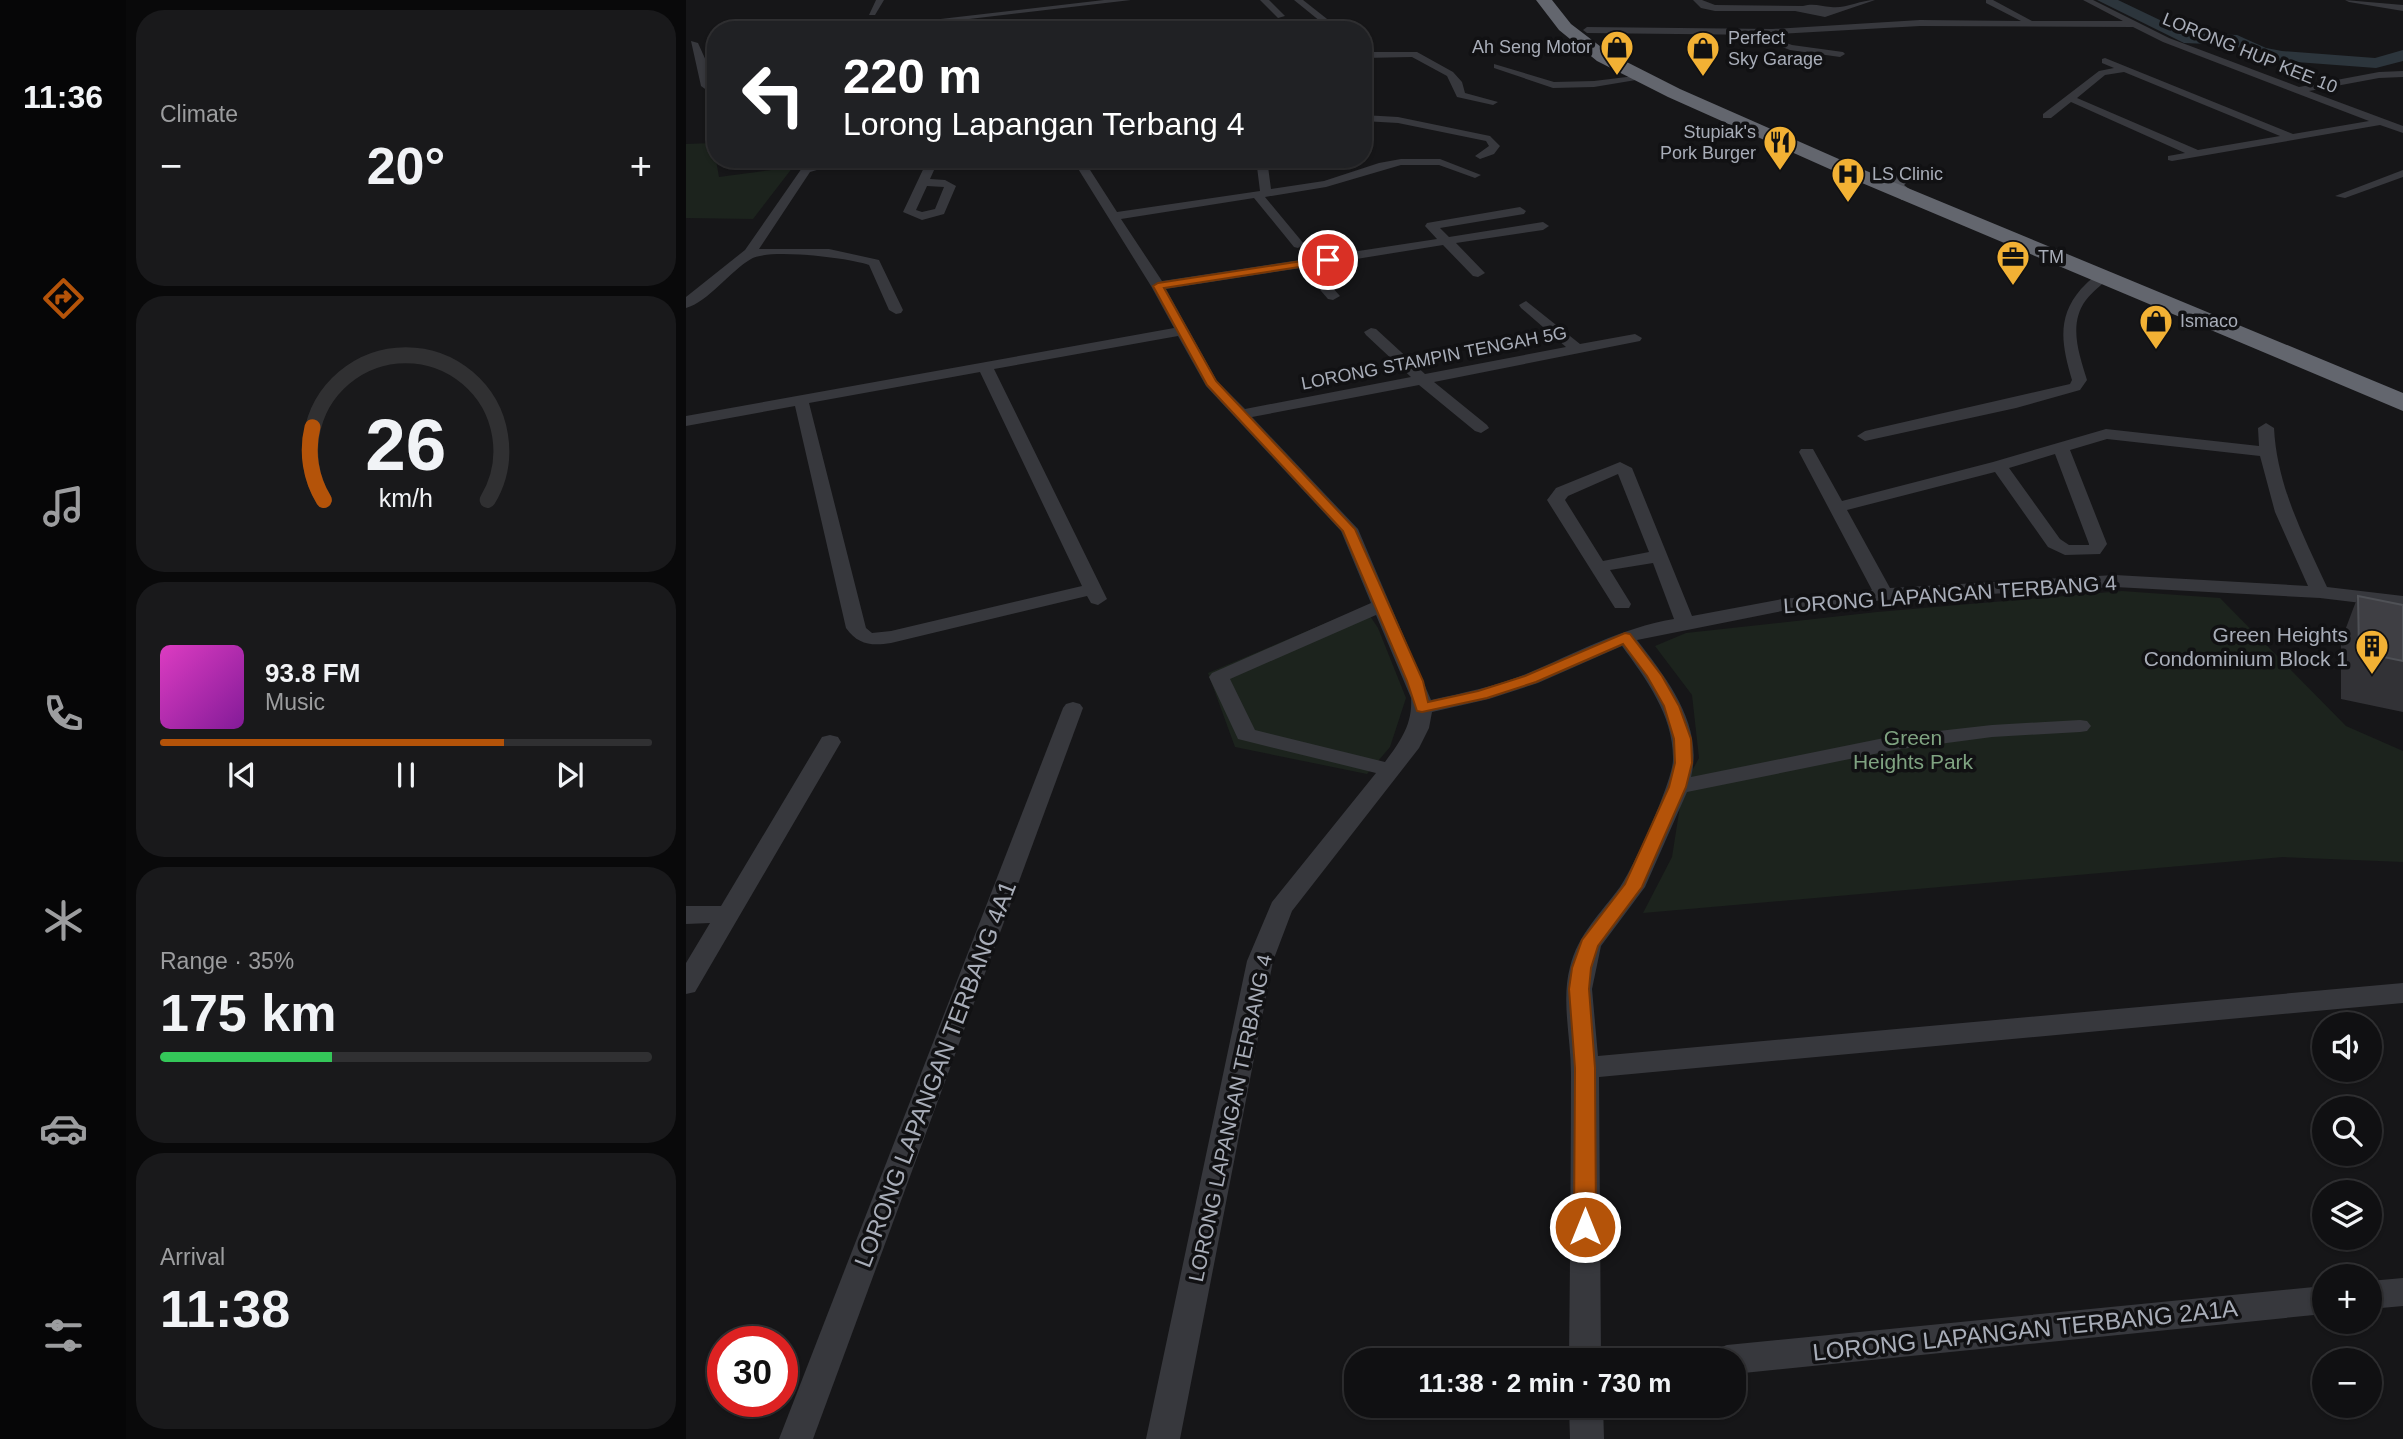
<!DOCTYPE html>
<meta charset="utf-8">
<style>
:root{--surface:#101012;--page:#19191b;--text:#f1f3f6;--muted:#9c9d9f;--line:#303032;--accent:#b45309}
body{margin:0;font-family:Helvetica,sans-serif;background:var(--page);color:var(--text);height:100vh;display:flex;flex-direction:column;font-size:26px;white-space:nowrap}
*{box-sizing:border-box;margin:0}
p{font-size:23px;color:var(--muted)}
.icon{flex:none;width:38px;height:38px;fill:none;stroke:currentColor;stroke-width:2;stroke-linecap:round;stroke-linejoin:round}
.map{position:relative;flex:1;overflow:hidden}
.drawer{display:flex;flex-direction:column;gap:10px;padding:10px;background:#09090a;width:560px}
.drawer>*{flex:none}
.banner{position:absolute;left:21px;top:21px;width:665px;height:147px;border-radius:28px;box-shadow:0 2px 5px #0004,0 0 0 2px var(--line);background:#202124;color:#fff;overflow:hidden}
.fabs{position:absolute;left:1626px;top:1012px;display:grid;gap:14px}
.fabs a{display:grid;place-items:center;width:70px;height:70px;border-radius:50%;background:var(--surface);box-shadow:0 2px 5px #0004,0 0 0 2px var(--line);font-size:35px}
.speed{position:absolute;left:21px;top:1326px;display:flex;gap:14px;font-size:35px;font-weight:700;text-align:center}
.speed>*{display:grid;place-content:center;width:91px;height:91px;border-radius:50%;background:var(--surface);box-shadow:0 2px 5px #0004,0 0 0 2px var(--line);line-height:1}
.speed .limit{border:10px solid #d22;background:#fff;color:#111}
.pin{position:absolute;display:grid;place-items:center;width:60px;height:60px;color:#fff;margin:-30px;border:4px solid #fff;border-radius:50%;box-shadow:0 2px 7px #0007}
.me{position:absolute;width:77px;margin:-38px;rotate:0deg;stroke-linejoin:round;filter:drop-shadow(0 0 5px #0008)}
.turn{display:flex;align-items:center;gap:24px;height:147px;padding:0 21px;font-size:32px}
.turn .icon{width:91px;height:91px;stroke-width:2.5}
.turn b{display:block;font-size:49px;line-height:60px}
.big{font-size:52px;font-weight:700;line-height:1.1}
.drawer .tile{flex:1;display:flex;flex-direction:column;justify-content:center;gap:10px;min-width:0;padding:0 24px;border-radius:28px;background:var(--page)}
.drawer .dial{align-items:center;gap:0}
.dial svg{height:182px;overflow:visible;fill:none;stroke:var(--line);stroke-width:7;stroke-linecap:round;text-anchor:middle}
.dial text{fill:var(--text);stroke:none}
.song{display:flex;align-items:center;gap:21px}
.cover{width:84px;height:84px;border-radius:10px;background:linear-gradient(135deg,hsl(310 70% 55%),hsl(290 70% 35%))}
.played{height:7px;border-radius:4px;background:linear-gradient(90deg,var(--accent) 70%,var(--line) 70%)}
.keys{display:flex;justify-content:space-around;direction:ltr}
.heat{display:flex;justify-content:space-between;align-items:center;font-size:38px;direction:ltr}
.charge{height:10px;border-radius:5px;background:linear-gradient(90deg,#34c759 35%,var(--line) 0)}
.trip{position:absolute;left:658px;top:1348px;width:402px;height:70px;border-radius:28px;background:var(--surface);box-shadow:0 2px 5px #0004,0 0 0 2px var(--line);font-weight:700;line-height:70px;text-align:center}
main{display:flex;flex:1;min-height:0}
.dock{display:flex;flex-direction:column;width:126px;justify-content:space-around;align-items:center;background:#060607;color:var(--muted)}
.dock .icon{width:49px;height:49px}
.dock .selected{color:var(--accent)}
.dock b{font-size:32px;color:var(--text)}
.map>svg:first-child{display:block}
.green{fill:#1c231d}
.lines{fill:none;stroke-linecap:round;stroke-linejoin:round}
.river{fill:#2c353c;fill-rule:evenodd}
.street{fill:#37383d;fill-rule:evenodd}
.primary{fill:#53555c;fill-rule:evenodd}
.highway{fill:#63666e;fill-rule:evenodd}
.wall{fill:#323236}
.building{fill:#3f3f44;stroke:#4f5156;stroke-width:2}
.route{fill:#b45309;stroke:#753606;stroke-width:2}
.labels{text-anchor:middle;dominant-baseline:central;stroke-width:7;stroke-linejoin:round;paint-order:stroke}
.far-poi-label{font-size:18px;fill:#a8adb8;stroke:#111113;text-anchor:start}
.far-street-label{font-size:18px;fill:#a8adb8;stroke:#111113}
.street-label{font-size:21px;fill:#a8adb8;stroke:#111113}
.poi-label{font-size:21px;fill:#a8adb8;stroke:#111113;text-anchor:end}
.park-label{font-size:21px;fill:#7fa381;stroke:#111113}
.near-street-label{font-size:24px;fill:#a8adb8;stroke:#111113}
</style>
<main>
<nav class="dock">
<b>11:36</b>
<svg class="icon selected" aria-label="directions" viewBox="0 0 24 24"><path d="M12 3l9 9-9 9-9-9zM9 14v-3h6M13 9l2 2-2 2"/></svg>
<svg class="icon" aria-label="music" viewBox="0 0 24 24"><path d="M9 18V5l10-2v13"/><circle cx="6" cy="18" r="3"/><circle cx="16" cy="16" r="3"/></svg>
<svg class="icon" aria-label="phone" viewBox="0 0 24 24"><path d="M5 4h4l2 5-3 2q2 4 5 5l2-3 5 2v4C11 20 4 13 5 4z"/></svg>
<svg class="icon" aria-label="climate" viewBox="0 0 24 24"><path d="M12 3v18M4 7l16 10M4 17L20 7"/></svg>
<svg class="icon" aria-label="car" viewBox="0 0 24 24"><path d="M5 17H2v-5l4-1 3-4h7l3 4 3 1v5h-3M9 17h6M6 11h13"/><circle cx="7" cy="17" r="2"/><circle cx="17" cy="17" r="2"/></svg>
<svg class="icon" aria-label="filters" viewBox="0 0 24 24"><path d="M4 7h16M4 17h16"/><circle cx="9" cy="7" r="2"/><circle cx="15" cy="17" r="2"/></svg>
</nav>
<section class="drawer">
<div class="tile"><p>Climate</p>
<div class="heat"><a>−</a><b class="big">20°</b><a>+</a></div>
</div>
<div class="tile dial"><svg viewBox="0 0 100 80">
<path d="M14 69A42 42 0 1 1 86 69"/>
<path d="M14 69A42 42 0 0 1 9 37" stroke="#b45309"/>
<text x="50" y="56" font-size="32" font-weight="700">26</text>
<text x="50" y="72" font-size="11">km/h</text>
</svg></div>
<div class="tile">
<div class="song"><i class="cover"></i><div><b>93.8 FM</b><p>Music</p></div></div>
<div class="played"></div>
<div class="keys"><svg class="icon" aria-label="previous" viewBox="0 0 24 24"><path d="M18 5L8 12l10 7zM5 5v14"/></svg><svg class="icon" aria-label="pause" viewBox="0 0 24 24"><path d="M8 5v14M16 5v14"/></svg><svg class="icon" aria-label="next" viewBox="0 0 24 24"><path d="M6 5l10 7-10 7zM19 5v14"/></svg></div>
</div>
<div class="tile"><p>Range · 35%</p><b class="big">175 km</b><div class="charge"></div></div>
<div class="tile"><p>Arrival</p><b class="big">11:38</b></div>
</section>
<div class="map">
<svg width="1717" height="1439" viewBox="0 0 1717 1439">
<rect width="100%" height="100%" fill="#161618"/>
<!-- green -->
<g class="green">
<polygon points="27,143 33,177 107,167 67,219 0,218 0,144"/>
<polygon points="1436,591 1534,598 1660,726 1717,751 1717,862 1597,857 957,913 986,857 997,787 1013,758 1006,695 969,646 1000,633 1191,612"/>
<polygon points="678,607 692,628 720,698 704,747 681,774 549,747 522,673"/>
</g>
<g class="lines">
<!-- river -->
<polygon class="river" points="1411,0 1432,0 1501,33 1551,35 1580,48 1596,51 1689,58 1717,50 1717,61 1690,68 1596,61 1569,56 1548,45 1498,43"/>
<!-- street -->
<g class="street">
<polygon points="190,0 198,0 189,15 183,15"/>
<polygon points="418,0 445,0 190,30 160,30"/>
<polygon points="574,0 583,0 599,16 592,18"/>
<polygon points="608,0 617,0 655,30 645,30"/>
<path d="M 1007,0 L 1016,0 L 1029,5 L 1117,6 C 1127,3 1135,6 1145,7 C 1159,9 1174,0 1189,0 L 1139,17 L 1109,11 L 1029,11 L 1015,8 Z"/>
<path d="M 1300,0 L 1307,0 L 1346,21 L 1437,21 L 1397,0 L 1407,0 L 1483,38 L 1613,87 L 1693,72 L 1717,71 L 1717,77 L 1693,78 L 1623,91 L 1717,126 L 1717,133 L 1694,125 L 1486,161 L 1482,160 L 1482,156 L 1499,153 L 1385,102 L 1365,118 L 1357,118 L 1357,114 L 1413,71 L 1428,68 L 1416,63 L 1416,59 L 1419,58 L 1607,134 L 1683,121 L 1477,42 L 1447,27 L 1234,26 L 1090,34 L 1090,39 L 1106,45 L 1157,52 L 1159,54 L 1154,57 L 1104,50 L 1083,42 L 1082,35 L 901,33 L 897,30 L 901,27 L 1086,29 L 1234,20 L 1335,21 L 1300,3 ZM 1438,72 L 1594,136 L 1512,150 L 1391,98 L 1419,75 Z"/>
<polygon points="1659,0 1717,5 1717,11 1663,2"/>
<polygon points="5,41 12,43 21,63 25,85 30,89 30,97 15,86"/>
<polygon points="677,52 731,52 767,72 776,82 779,93 812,102 807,105 771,97 761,76 726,57 677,58"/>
<polygon points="808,64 868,82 908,81 957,75 962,78 908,87 867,88 808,68"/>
<polygon points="677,115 712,117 804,136 814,146 808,154 794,159 789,156 803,146 800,141 712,123 677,121"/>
<path d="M 145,159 L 223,159 L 218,162 L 148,165 L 124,172 L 73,249 L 143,249 L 193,260 L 217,310 L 215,313 L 210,314 L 203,310 L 183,265 C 163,258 82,248 65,259 C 44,271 22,302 0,308 L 0,297 L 59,250 L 116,168 Z"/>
<path d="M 242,159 L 253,159 L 244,179 L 259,180 L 270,186 L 258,214 L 236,220 L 217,212 ZM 241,186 L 258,187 L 249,209 L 236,212 L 230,210 Z"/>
<path d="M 386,159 L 397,159 L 431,212 L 574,191 L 570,159 L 581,159 L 585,189 L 638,181 L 693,163 L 715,159 L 754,159 L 795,175 L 789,178 L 753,165 L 715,165 L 640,187 L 579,197 L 618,244 L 612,248 L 608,247 L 568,198 L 435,219 L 476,281 L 751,239 L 739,226 L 741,223 L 834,207 L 840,211 L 838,214 L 754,228 L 763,237 L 857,222 L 863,226 L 857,230 L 770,243 L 799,273 L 792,277 L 787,276 L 757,245 L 627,266 L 654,296 L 647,300 L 642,299 L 615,268 L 480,289 L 531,381 L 559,409 L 725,377 L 680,335 L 678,332 L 685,328 L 690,329 L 739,374 L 880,347 L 835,308 L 833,305 L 840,301 L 894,344 L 949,334 L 956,338 L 954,341 L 748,382 L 801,425 L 803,428 L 795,433 L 789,431 L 733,385 L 566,417 L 672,529 L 745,700 C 777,693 810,686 840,674 C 890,653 935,628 988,619 L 967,563 L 924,570 L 945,604 L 943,608 L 929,608 L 861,500 L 870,488 L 934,462 L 946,468 L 1006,616 L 1096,599 L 1186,590 L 1113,452 L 1115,449 L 1127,449 L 1156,501 L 1307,462 L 1420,429 L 1573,446 L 1572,428 L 1580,423 L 1588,428 C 1591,486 1617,535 1641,587 L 1717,596 L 1717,608 L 1634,598 L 1429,587 L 1198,600 L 1096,611 L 951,640 C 981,679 1018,725 1005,777 L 1208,736 L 1306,725 L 1394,720 L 1401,721 L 1405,726 L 1401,731 L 1394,732 L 1306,737 L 1208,750 L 1001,792 L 959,887 L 915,946 L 906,989 L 912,1056 L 1717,983 L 1717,1003 L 913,1077 L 915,1360 L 883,1360 C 884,1264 885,1168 885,1073 C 885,1038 875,1001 884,967 C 892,934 915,913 934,887 C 947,869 987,780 987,760 C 988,716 960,679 936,646 L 852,683 L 803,699 L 746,712 L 743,728 L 733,748 L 606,911 L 587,961 L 494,1439 L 460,1439 L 561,961 L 586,902 L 690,773 L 552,739 L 523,677 L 526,673 L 685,603 L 655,531 L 520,386 L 492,336 L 308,369 L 421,599 L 412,605 L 405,603 L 401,596 L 205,643 C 186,646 172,645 160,628 L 109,406 L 0,426 L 0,416 L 488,328 L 465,286 ZM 294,372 L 396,586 L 205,631 L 186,633 L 180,628 L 123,403 ZM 1421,439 L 1574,456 L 1589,512 L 1622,586 L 1429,575 L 1204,588 L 1161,510 L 1309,472 L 1362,547 L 1379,555 L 1414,554 L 1421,544 L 1384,450 ZM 1369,454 L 1403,544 L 1403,545 L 1383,545 L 1374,539 L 1323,468 ZM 932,474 L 963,552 L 917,561 L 879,500 L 882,496 ZM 690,615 L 725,698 C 727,724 714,742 699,762 L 569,730 L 544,679 Z"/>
<polygon points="1717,170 1717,177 1659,198 1649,196"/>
<path d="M 1417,272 L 1424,276 C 1416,285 1407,291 1400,300 C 1382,324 1393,354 1401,380 L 1394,390 L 1330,408 L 1179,441 L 1171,436 L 1179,431 L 1384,384 L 1386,380 C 1376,346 1370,318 1395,289 C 1401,283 1408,275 1417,272 Z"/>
<polygon points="387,702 394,704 397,708 127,1439 93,1439 377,708 380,704"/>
<polygon points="144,735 152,737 155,742 9,992 0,994 0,963 24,923 0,924 0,906 35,906 133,742 136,737"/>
<polygon points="1717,1278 1717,1306 1684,1309 1684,1281"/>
<polygon points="1638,1286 1638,1314 1048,1374 1048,1360 1025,1360 1030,1349 1041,1345"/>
<polygon points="883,1405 917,1405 918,1439 884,1439"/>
</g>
<!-- primary -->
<polygon class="primary" points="1215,174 1224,179 1218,185 1232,196 1230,200 1216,200 1195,184 1198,180"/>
<!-- highway -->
<polygon class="highway" points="850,0 866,0 885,24 923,53 994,89 1171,167 1717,393 1717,411 1157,175 982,97 911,61 873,30"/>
</g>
<!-- wall -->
<polygon class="wall" points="1672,596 1717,605 1717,712 1655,699 1655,641"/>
<!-- building -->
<polygon class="building" points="1672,596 1717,605 1717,661 1673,652"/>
<!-- route -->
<polygon class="route" points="642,257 646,258 646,262 478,288 530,381 669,529 737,681 742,702 792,691 839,676 939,633 944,634 976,676 993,706 1005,739 1006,763 1000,787 956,887 912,946 905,968 903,989 909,1068 910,1227 907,1234 899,1237 891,1234 888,1227 889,1068 883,989 886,968 896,940 939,884 983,787 989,763 988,739 978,706 961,676 937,644 850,682 801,698 736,712 731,711 721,681 657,531 521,385 467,286 472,283"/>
<!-- icons -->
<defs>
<symbol id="shop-pin" viewBox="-11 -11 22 30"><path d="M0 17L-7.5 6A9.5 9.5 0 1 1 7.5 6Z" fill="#f2b134" stroke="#111113"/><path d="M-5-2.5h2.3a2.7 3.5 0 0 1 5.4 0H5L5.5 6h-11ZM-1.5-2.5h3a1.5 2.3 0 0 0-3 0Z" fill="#111"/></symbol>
<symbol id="restaurant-pin" viewBox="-11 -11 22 30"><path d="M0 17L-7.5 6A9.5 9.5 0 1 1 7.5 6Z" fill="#f2b134" stroke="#111113"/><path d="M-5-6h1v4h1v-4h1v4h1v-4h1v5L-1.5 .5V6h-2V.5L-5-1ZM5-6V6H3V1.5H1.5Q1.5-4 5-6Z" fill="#111"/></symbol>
<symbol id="hospital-pin" viewBox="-11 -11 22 30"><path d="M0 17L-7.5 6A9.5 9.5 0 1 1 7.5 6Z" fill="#f2b134" stroke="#111113"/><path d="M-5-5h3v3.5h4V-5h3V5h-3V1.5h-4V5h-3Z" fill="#111"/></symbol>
<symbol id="office-pin" viewBox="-11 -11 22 30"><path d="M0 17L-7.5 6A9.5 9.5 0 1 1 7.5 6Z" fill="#f2b134" stroke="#111113"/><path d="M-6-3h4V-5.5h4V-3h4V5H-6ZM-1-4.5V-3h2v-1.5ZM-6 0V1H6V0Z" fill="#111"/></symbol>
<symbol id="building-pin" viewBox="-11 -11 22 30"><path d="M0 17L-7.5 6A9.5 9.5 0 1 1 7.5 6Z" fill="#f2b134" stroke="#111113"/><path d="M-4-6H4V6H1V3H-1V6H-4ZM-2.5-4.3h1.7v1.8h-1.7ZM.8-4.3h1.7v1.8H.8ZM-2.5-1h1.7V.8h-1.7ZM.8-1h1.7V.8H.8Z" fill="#111"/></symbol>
</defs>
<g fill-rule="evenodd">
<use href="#shop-pin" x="912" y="28" width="38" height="52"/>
<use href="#shop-pin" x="998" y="29" width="38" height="52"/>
<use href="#restaurant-pin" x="1075" y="123" width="38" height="52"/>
<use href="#hospital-pin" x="1143" y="155" width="38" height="52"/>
<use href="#office-pin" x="1308" y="238" width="38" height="52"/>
<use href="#shop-pin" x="1451" y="302" width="38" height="52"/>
<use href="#building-pin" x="1667" y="627" width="38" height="52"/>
</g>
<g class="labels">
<!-- far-poi labels -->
<g class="far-poi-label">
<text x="1042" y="38">Perfect<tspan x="1042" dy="21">Sky Garage</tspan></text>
<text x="906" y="47" text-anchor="end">Ah Seng Motor</text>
<text x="1070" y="132" text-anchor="end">Stupiak's<tspan x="1070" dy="21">Pork Burger</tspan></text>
<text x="1186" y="174">LS Clinic</text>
<text x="1352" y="257">TM</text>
<text x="1494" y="321">Ismaco</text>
</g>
<!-- far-street labels -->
<g class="far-street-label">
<text transform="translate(1564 53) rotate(22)">LORONG HUP KEE 10</text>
<text transform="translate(748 358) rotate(-11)">LORONG STAMPIN TENGAH 5G</text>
</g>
<!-- street labels -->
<g class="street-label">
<text transform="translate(1264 594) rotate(-4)">LORONG LAPANGAN TERBANG 4</text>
<text transform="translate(544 1118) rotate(-78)">LORONG LAPANGAN TERBANG 4</text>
</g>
<!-- poi labels -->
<g class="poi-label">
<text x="1662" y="634">Green Heights<tspan x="1662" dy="24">Condominium Block 1</tspan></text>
</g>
<!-- park labels -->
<g class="park-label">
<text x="1227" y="737">Green<tspan x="1227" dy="24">Heights Park</tspan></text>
</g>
<!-- near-street labels -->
<g class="near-street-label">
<text transform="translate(249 1074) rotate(-69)">LORONG LAPANGAN TERBANG 4A1</text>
<text transform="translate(1339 1330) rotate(-6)">LORONG LAPANGAN TERBANG 2A1A</text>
</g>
</g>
</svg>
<div class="fabs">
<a><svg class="icon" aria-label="sound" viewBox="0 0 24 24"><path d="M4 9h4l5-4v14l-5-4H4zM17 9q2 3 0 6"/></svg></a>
<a><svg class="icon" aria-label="search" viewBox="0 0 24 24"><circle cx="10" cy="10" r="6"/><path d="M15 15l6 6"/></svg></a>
<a><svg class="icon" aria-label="layers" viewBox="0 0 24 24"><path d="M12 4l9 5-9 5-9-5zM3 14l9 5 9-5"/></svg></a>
<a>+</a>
<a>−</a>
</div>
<div class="speed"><div class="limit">30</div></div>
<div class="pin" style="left:642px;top:260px;background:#d93025"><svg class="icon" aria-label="arrive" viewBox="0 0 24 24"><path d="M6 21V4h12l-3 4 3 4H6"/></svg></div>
<svg class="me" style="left:899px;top:1227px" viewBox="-20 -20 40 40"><circle r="17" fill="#b45309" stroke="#fff" stroke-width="3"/><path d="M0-11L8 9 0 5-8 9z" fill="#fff"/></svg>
<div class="trip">11:38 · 2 min · 730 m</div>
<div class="banner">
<div class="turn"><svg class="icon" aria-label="left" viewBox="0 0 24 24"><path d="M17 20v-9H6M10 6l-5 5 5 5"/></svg><div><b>220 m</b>Lorong Lapangan Terbang 4</div></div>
</div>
</div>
</main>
